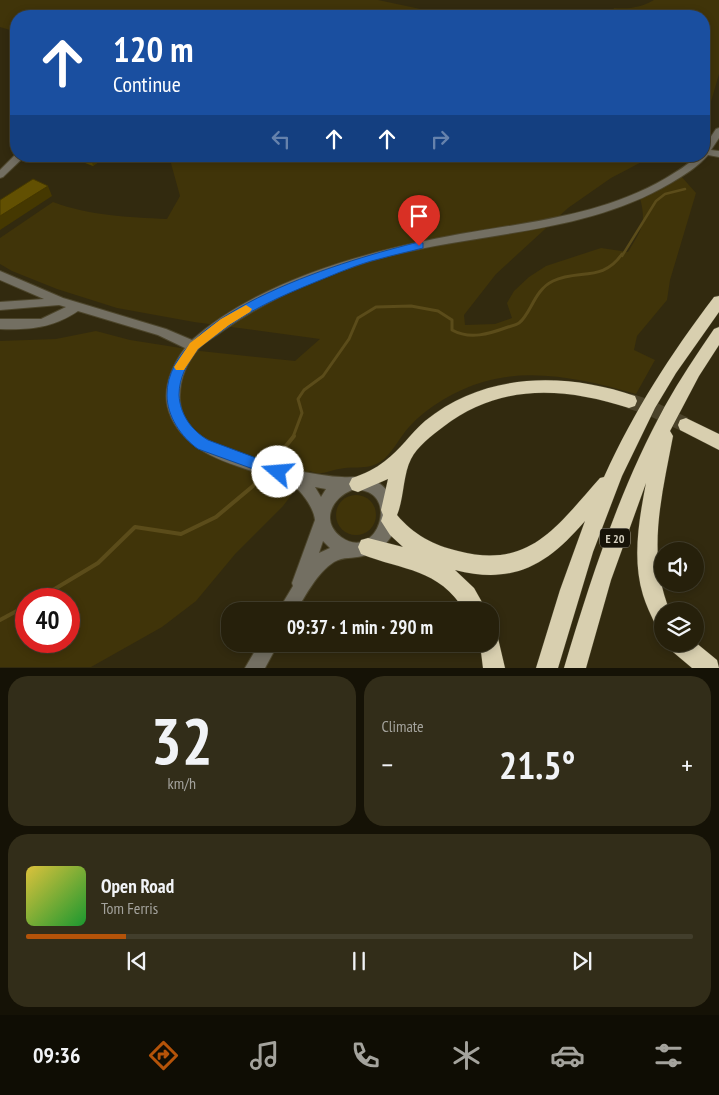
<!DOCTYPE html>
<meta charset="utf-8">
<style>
:root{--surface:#26200b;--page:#322d19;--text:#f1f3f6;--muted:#a4a39d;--line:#423e2c;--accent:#b45309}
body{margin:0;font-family:"PT Sans Narrow",sans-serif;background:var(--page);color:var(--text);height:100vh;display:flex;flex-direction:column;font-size:19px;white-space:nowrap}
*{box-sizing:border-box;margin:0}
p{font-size:16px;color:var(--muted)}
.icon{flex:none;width:28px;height:28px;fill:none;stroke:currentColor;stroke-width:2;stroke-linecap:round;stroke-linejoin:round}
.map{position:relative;height:668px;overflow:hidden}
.side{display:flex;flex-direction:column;gap:8px;padding:8px;background:#151206;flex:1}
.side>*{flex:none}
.top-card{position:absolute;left:10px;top:10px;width:700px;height:152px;border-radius:20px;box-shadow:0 2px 8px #0003,0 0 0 1px var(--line);background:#1a4fa0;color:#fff;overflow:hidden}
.buttons{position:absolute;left:654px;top:542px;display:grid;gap:10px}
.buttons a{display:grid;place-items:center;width:50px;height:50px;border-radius:50%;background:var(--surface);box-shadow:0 2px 8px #0003,0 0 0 1px var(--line);font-size:25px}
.speed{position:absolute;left:15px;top:588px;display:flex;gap:10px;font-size:25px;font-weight:700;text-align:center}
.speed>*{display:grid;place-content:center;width:65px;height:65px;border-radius:50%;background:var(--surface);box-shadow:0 2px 8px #0003,0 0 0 1px var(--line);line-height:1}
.speed .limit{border:8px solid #d22;background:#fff;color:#111}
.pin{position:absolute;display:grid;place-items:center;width:42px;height:42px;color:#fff;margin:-51px -21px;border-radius:50% 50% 50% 0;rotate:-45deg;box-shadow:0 0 5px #0007}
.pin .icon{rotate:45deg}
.me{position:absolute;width:55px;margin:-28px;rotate:288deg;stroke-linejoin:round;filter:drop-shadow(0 0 4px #0008)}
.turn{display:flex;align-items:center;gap:18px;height:105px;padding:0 20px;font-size:22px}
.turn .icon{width:65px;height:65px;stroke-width:2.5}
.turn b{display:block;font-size:35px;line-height:42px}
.lanes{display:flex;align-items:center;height:48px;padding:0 20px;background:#0003;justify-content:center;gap:25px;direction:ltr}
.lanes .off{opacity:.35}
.big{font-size:38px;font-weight:700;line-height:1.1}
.side .widget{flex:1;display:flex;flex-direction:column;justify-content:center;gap:8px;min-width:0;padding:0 18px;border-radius:20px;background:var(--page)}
.side .dial{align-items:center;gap:0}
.dial b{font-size:65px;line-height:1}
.song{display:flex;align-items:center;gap:15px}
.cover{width:60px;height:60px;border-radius:8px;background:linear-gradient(135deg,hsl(50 70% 55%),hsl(130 70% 35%))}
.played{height:5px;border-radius:2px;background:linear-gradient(90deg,var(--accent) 15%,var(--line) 15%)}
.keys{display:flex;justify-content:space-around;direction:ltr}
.heat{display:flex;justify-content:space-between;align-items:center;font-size:28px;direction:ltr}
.side .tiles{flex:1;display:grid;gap:8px;grid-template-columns:1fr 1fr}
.widget:last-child{grid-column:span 2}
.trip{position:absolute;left:221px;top:602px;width:278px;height:50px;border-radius:20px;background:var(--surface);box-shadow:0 2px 8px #0003,0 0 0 1px var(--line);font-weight:700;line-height:50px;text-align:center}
.dock{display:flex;height:80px;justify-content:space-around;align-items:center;background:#0f0d04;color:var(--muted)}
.dock .icon{width:35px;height:35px}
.dock .active{color:var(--accent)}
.dock b{font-size:22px;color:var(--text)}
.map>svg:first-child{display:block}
.green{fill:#403409;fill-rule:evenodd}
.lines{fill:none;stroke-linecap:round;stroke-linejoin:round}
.stream-far2{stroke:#5b4c1a;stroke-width:2.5}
.stream-far1{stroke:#5b4c1a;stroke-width:3}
.stream{stroke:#5b4c1a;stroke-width:4}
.highway-tunnel{stroke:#4b432a;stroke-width:15;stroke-dasharray:15 8;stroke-linecap:butt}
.minor-casing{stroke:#4c452b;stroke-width:2}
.highway-casing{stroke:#4c452b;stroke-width:1}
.minor{fill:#736f62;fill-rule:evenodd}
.highway{fill:#d8cfaf;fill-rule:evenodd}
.wall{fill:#544502}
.shaded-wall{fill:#453801}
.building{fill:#625002;stroke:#453801}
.route{fill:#1a73e8;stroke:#114b97}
.slow{fill:#f59e0b}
.labels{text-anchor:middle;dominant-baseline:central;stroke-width:5;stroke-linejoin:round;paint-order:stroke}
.shield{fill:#171308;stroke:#9d988a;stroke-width:1}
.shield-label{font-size:12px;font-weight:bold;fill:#d6d1c1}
</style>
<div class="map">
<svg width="719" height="668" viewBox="0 0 719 668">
<rect width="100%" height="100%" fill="#322a0f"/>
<!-- green -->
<g class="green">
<polygon points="0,0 378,0 453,16 16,16 16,36 10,30 0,27"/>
<path d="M 654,0 L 719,0 L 719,74 L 704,126 L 704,16 L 610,16 L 614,8 C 629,9 640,8 654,0 Z"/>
<path d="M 169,156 L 653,156 L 611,178 L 568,208 L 496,274 L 464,315 L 465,325 L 495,324 L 512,318 L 507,303 L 514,291 L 529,277 L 546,266 L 601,248 L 628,252 C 641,229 647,225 640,198 L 680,175 L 696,193 L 670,280 L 667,300 L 637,336 L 634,350 L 655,360 L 636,394 C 588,380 531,367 483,382 C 456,390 428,406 409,427 C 399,438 392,454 380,462 C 366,471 353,465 339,469 C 327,471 322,476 310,471 L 283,506 L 236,553 L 196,601 L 162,627 L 91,667 L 0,667 L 0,341 L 56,339 L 96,331 L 130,340 L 200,351 L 295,361 L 320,339 L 194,322 L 117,308 L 57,289 L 12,271 L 0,264 L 0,238 L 53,202 C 90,216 128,217 167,219 L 180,196 ZM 26,599 L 69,599 L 69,641 L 26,641 Z"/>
<circle cx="356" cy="515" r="20"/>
</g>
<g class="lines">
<!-- stream-far2 -->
<polyline class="stream-far2" points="622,256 656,201 665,194 685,189"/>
<!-- stream-far1 -->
<path class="stream-far1" d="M 293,437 L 302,413 L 298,399 L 304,390 L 323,376 L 349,339 L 358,318 L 376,307 L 411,306 L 438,311 L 452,320 L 452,330 C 470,340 489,334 508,327 C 511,326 516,325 519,323 C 531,314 534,290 553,281 C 579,269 603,282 622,254"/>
<!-- stream -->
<g class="stream">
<polyline points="269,467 294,436"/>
<polyline points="38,599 98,563 135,527 181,534 216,517 253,486 265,472"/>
<polyline points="0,620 26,606"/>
</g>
<!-- highway-tunnel -->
<polyline class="highway-tunnel" points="629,401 648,407 686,425"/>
<defs>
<g id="minor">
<path d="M 719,128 L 719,138 L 711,150 L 719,151 L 719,157 L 708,155 C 698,167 684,175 671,183 C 577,239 460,231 358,265 C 310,281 265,301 224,330 C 216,336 206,341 199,348 C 188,361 180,378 180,395 C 179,413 189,429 204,438 C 239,458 282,470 322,475 C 329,476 336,477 342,477 C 353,478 361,475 373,480 C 387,486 397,501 397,516 C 397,536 382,552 363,556 C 352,559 344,556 334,562 C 317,573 306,595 296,611 L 278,611 L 293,586 L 292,583 L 315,520 C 314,508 301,490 290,483 C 283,479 272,478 264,475 C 228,463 183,452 169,412 C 161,390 172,365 185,348 L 158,335 L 78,311 C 53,328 30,330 0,329 L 0,319 L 41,319 L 66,307 L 59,305 L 0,310 L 0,302 L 44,299 L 0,280 L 0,271 L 63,298 L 166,329 L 192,340 C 261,279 371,250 460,234 C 530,222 603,215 666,178 C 676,172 688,165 697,156 L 704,156 L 704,147 L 716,129 ZM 315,487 L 326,489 L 321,497 ZM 352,490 C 403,486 378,564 341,537 C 320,521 332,498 352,490 ZM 323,541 L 330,548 L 319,553 Z"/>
<polygon points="16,154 16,156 25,156 3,177 0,178 0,170"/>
<polygon points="259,644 278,644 265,668 245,668"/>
</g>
<g id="highway">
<path d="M 719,296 L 719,312 L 676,373 L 655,408 L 622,476 L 593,552 L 558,668 L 536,668 L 560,590 L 585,521 C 547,565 514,585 455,570 L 474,588 L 487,611 L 465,611 C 438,568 404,571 361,554 L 358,547 L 361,540 L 368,538 L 403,547 L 390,535 L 381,521 L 383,515 L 381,510 L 388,479 L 358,492 L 352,490 L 349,484 L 352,478 C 364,474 375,469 385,461 C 400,450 411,433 425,421 C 485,372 565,372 635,396 L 637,401 L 635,406 L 629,408 C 563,387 500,383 443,427 C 432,435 417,447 411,459 C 403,474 404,499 397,515 C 414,535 433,545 458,551 C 530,570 557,526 600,478 L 604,477 C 634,411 670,355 714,297 Z"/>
<path d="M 719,327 L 719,345 L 699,376 L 670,431 L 673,436 C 662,495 646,554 670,611 L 662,611 L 662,627 L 655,624 C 651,615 646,605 643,595 C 632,559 639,520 646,483 L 611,580 L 586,668 L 564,668 C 591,578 620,488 665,406 C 680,379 697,354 714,329 Z"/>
<polygon points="686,418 719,434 719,450 680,430 678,425 680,420"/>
<polygon points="490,630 497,634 505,668 483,668 480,644 490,644"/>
<polygon points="695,642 717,660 719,668 692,668 673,652 670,644 695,644"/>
</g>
</defs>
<!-- minor casing -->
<use href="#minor" class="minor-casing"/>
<!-- highway casing -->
<use href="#highway" class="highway-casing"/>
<!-- minor -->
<use href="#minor" class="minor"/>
<!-- highway -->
<use href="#highway" class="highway"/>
</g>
<!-- wall -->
<polygon class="wall" points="71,156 105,156 105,157 93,166 72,158"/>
<!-- shaded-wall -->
<g class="shaded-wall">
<polygon points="93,156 105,156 105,157 93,166 91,158"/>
<polygon points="48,186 52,196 0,230 0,216"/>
</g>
<!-- building -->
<polygon class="building" points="33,179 48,186 0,216 0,200"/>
<!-- route -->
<path class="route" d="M 419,242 L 423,243 L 423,248 C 408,252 393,255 379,259 C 358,264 338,273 318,281 C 281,296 246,311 215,336 C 209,340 202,345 197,350 C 187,363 179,378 179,395 C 180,414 191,430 208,440 L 283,468 L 284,472 L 283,476 L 278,478 L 198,449 C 181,437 167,416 167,395 C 166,311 353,258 419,242 Z"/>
<!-- slow -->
<polygon class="slow" points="246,305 252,309 250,312 229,325 198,349 184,370 176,370 174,367 190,343 221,319"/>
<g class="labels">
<!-- shield labels -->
<rect class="shield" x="600" y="528.5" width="30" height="19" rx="4"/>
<g class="shield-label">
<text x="615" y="538">E 20</text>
</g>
</g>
</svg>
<div class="buttons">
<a><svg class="icon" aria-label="sound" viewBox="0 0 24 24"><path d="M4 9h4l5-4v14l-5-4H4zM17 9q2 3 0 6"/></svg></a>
<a><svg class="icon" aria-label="layers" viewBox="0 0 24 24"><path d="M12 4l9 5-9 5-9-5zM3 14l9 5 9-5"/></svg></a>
</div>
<div class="speed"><div class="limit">40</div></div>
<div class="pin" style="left:419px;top:246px;background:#d93025"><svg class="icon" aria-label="arrive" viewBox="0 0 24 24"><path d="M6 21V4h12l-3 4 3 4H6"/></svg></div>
<svg class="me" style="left:278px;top:472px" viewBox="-20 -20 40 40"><circle r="19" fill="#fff"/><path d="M0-13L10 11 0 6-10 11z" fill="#1a73e8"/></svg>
<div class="trip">09:37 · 1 min · 290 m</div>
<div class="top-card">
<div class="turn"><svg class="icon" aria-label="ahead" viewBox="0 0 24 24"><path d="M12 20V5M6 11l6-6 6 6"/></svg><div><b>120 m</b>Continue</div></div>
<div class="lanes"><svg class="icon off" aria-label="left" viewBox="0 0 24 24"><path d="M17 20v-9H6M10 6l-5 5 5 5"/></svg><svg class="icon" aria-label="ahead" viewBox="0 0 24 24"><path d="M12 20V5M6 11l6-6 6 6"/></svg><svg class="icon" aria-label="ahead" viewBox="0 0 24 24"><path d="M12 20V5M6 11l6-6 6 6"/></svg><svg class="icon off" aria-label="right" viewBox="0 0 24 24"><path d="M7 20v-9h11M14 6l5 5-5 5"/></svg></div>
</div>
</div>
<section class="side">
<div class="tiles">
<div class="widget dial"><b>32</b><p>km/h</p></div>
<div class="widget"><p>Climate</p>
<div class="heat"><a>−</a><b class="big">21.5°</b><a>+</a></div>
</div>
<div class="widget">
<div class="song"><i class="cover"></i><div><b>Open Road</b><p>Tom Ferris</p></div></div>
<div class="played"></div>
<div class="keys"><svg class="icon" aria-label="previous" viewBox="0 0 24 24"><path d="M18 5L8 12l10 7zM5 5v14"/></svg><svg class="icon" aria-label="pause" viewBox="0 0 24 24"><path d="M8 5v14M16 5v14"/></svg><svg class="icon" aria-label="next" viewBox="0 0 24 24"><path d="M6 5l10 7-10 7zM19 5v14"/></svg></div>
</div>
</div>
</section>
<nav class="dock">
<b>09:36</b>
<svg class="icon active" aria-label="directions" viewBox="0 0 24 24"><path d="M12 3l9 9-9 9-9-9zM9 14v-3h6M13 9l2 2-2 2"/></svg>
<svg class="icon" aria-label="music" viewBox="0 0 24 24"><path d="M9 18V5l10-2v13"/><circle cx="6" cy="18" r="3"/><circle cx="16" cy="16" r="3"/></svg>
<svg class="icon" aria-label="phone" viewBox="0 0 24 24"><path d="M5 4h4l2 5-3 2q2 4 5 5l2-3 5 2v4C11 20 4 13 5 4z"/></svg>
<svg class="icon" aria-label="climate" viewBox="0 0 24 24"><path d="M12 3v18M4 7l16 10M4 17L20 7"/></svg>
<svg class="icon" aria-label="car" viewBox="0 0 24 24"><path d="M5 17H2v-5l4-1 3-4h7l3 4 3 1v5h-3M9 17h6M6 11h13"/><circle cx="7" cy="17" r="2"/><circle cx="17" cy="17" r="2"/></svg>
<svg class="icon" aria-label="filters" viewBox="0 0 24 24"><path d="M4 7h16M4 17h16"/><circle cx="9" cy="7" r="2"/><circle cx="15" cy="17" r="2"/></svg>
</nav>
